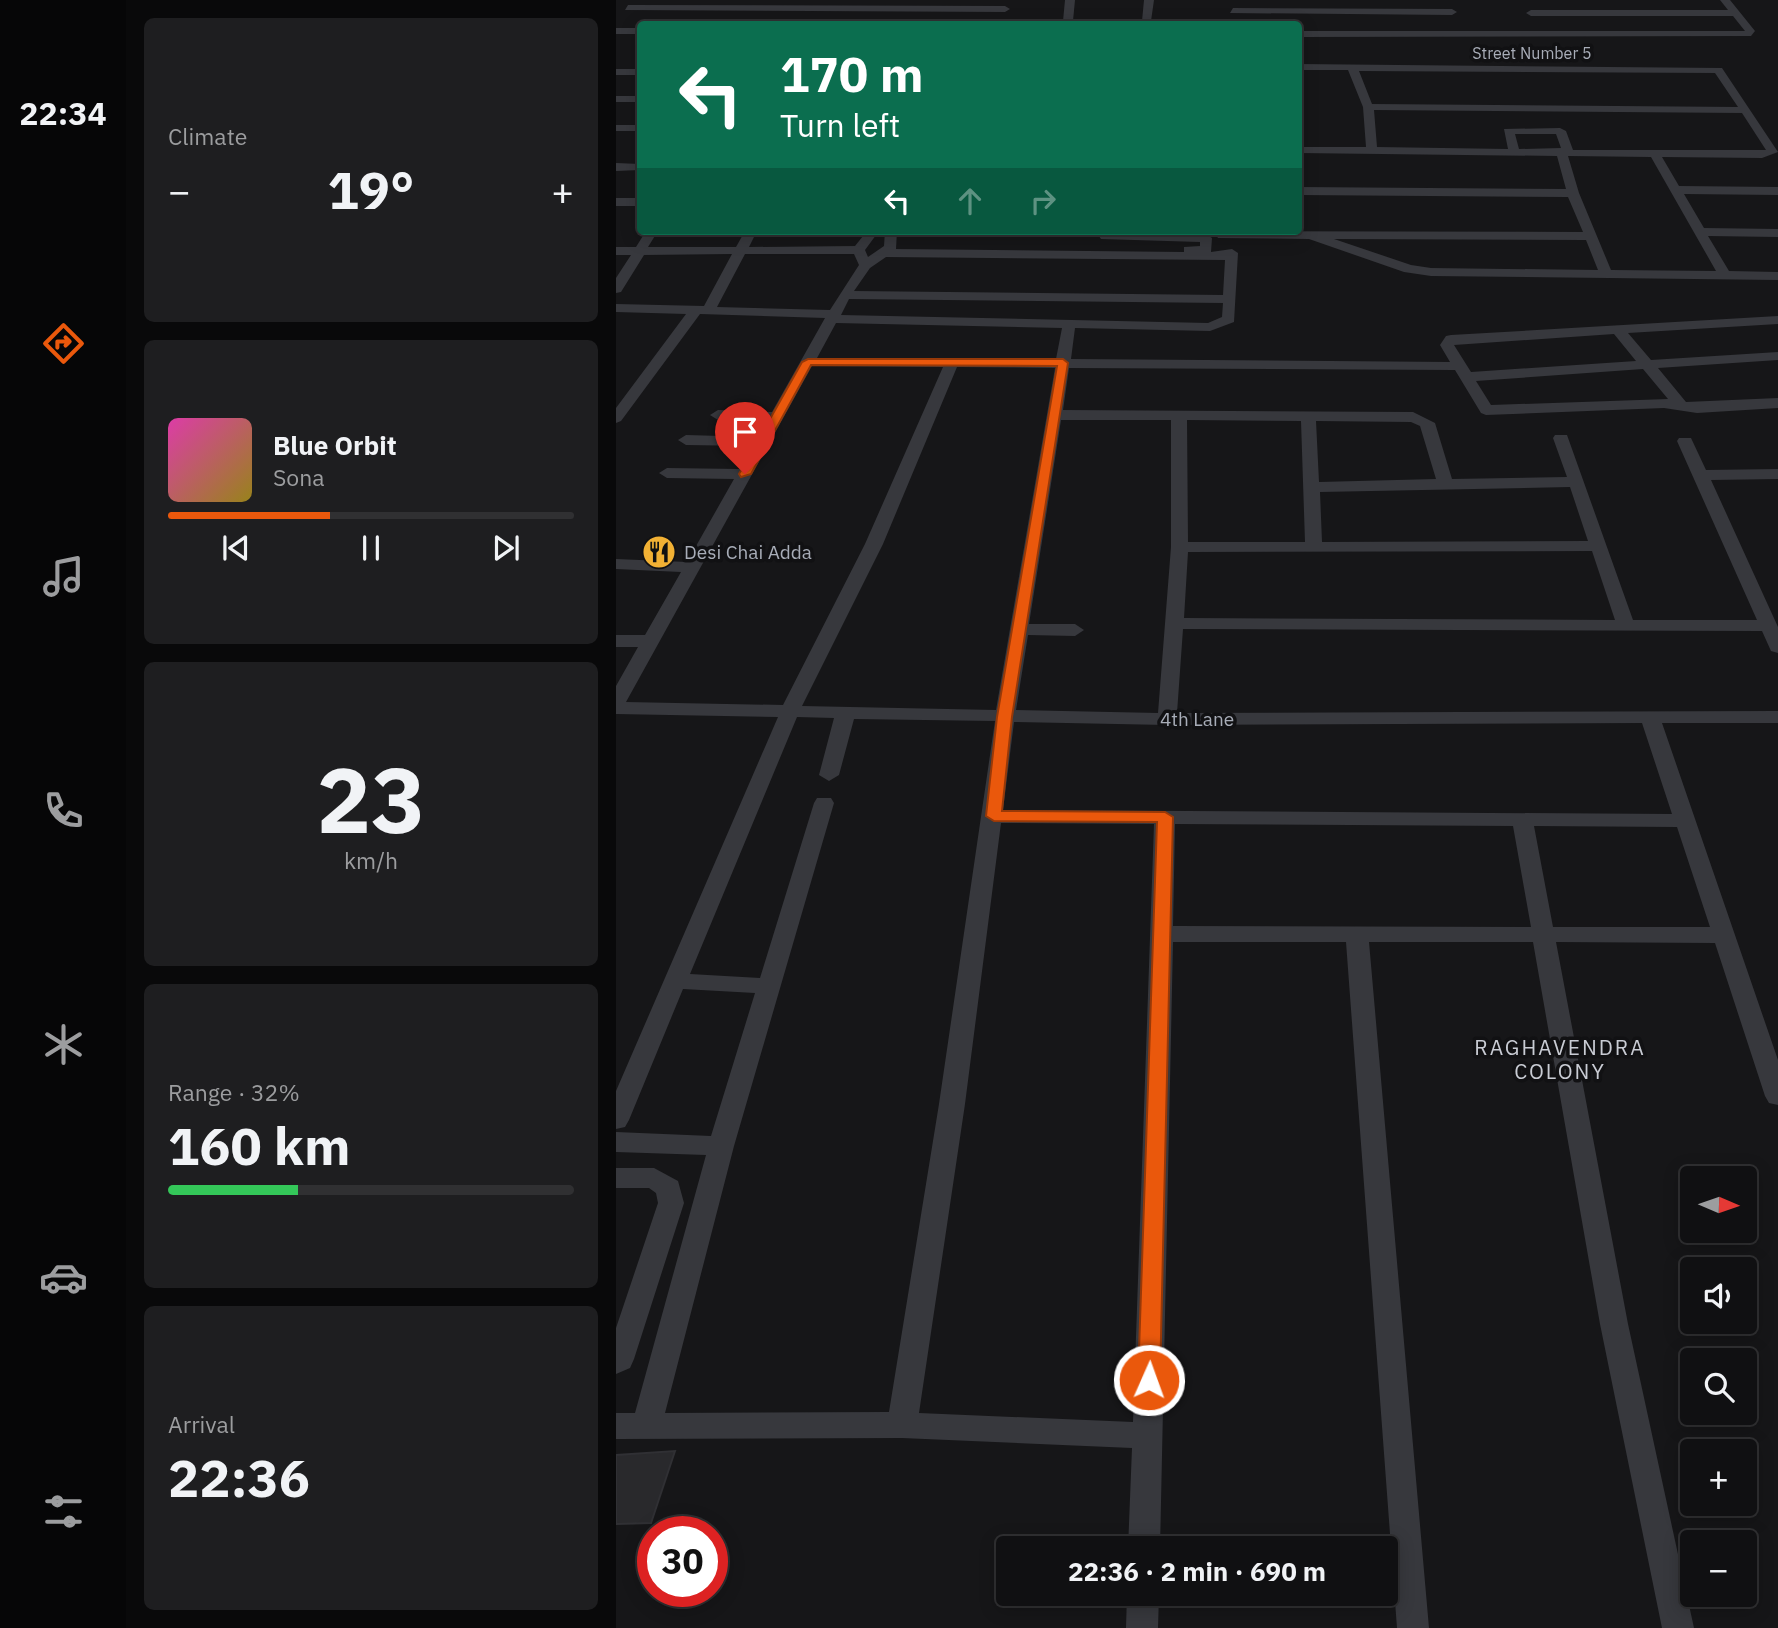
<!DOCTYPE html>
<meta charset="utf-8">
<style>
:root{--surface:#101012;--page:#1e1e20;--text:#f1f3f6;--muted:#9c9d9f;--line:#303032;--accent:#ea580c}
body{margin:0;font-family:"IBM Plex Sans",sans-serif;background:var(--page);color:var(--text);height:100vh;display:flex;flex-direction:column;font-size:26px;white-space:nowrap}
*{box-sizing:border-box;margin:0}
p{font-size:23px;color:var(--muted)}
.icon{flex:none;width:38px;height:38px;fill:none;stroke:currentColor;stroke-width:2;stroke-linecap:round;stroke-linejoin:round}
.map{position:relative;flex:1;overflow:hidden}
.sheet{display:flex;flex-direction:column;gap:18px;padding:18px;background:#09090a;width:490px}
.sheet>*{flex:none}
.guide{position:absolute;left:21px;top:21px;width:665px;height:214px;border-radius:7px;box-shadow:0 4px 18px #0003,0 0 0 2px var(--line);background:#0b6e4f;color:#fff;overflow:hidden}
.needle{width:46px;rotate:92deg}
.fabs{position:absolute;left:1064px;top:1166px;display:grid;gap:14px}
.fabs a{display:grid;place-items:center;width:77px;height:77px;border-radius:7px;background:var(--surface);box-shadow:0 4px 18px #0003,0 0 0 2px var(--line);font-size:35px}
.speed{position:absolute;left:21px;top:1516px;display:flex;gap:14px;font-size:35px;font-weight:700;text-align:center}
.speed>*{display:grid;place-content:center;width:91px;height:91px;border-radius:50%;background:var(--surface);box-shadow:0 4px 18px #0003,0 0 0 2px var(--line);line-height:1}
.speed .limit{border:10px solid #d22;background:#fff;color:#111}
.pin{position:absolute;display:grid;place-items:center;width:60px;height:60px;color:#fff;margin:-72px -30px;border-radius:50% 50% 50% 0;rotate:-45deg;box-shadow:0 0 7px #0007}
.pin .icon{rotate:45deg}
.me{position:absolute;width:77px;margin:-38px;rotate:2deg;stroke-linejoin:round;filter:drop-shadow(0 0 5px #0008)}
.turn{display:flex;align-items:center;gap:24px;height:147px;padding:0 28px;font-size:32px}
.turn .icon{width:91px;height:91px;stroke-width:2.5}
.turn b{display:block;font-size:49px;line-height:60px}
.lanes{display:flex;align-items:center;height:66px;padding:0 28px;background:#0003;justify-content:center;gap:35px;direction:ltr}
.lanes .off{opacity:.35}
.big{font-size:52px;font-weight:700;line-height:1.1}
.sheet .widget{flex:1;display:flex;flex-direction:column;justify-content:center;gap:10px;min-width:0;padding:0 24px;border-radius:10px;background:var(--page)}
.sheet .dial{align-items:center;gap:0}
.dial b{font-size:91px;line-height:1}
.song{display:flex;align-items:center;gap:21px}
.cover{width:84px;height:84px;border-radius:10px;background:linear-gradient(135deg,hsl(320 70% 55%),hsl(50 70% 35%))}
.played{height:7px;border-radius:4px;background:linear-gradient(90deg,var(--accent) 40%,var(--line) 40%)}
.keys{display:flex;justify-content:space-around;direction:ltr}
.heat{display:flex;justify-content:space-between;align-items:center;font-size:38px;direction:ltr}
.charge{height:10px;border-radius:5px;background:linear-gradient(90deg,#34c759 32%,var(--line) 0)}
.trip{position:absolute;left:380px;top:1536px;width:402px;height:70px;border-radius:7px;background:var(--surface);box-shadow:0 4px 18px #0003,0 0 0 2px var(--line);font-weight:700;line-height:70px;text-align:center}
main{display:flex;flex:1;min-height:0}
.dock{display:flex;flex-direction:column;width:126px;justify-content:space-around;align-items:center;background:#060607;color:var(--muted)}
.dock .icon{width:49px;height:49px}
.dock .current{color:var(--accent)}
.dock b{font-size:32px;color:var(--text)}
.map>svg:first-child{display:block}
.building{fill:#29292c;stroke:#303034;stroke-width:2}
.lines{fill:none;stroke-linecap:round;stroke-linejoin:round}
.street{fill:#37383d;fill-rule:evenodd}
.route{fill:#ea580c;stroke:#983908;stroke-width:2}
.labels{text-anchor:middle;dominant-baseline:central;stroke-width:7;stroke-linejoin:round;paint-order:stroke}
.far-street-label{font-size:16px;fill:#a8adb8;stroke:#111113}
.poi-label{font-size:19px;fill:#a8adb8;stroke:#111113;text-anchor:start}
.street-label{font-size:19px;fill:#a8adb8;stroke:#111113}
.neighbourhood-label{font-size:21px;letter-spacing:2px;fill:#c9ccd4;stroke:#111113}
</style>
<main>
<nav class="dock">
<b>22:34</b>
<svg class="icon current" aria-label="directions" viewBox="0 0 24 24"><path d="M12 3l9 9-9 9-9-9zM9 14v-3h6M13 9l2 2-2 2"/></svg>
<svg class="icon" aria-label="music" viewBox="0 0 24 24"><path d="M9 18V5l10-2v13"/><circle cx="6" cy="18" r="3"/><circle cx="16" cy="16" r="3"/></svg>
<svg class="icon" aria-label="phone" viewBox="0 0 24 24"><path d="M5 4h4l2 5-3 2q2 4 5 5l2-3 5 2v4C11 20 4 13 5 4z"/></svg>
<svg class="icon" aria-label="climate" viewBox="0 0 24 24"><path d="M12 3v18M4 7l16 10M4 17L20 7"/></svg>
<svg class="icon" aria-label="car" viewBox="0 0 24 24"><path d="M5 17H2v-5l4-1 3-4h7l3 4 3 1v5h-3M9 17h6M6 11h13"/><circle cx="7" cy="17" r="2"/><circle cx="17" cy="17" r="2"/></svg>
<svg class="icon" aria-label="filters" viewBox="0 0 24 24"><path d="M4 7h16M4 17h16"/><circle cx="9" cy="7" r="2"/><circle cx="15" cy="17" r="2"/></svg>
</nav>
<section class="sheet">
<div class="widget"><p>Climate</p>
<div class="heat"><a>−</a><b class="big">19°</b><a>+</a></div>
</div>
<div class="widget">
<div class="song"><i class="cover"></i><div><b>Blue Orbit</b><p>Sona</p></div></div>
<div class="played"></div>
<div class="keys"><svg class="icon" aria-label="previous" viewBox="0 0 24 24"><path d="M18 5L8 12l10 7zM5 5v14"/></svg><svg class="icon" aria-label="pause" viewBox="0 0 24 24"><path d="M8 5v14M16 5v14"/></svg><svg class="icon" aria-label="next" viewBox="0 0 24 24"><path d="M6 5l10 7-10 7zM19 5v14"/></svg></div>
</div>
<div class="widget dial"><b>23</b><p>km/h</p></div>
<div class="widget"><p>Range · 32%</p><b class="big">160 km</b><div class="charge"></div></div>
<div class="widget"><p>Arrival</p><b class="big">22:36</b></div>
</section>
<div class="map">
<svg width="1162" height="1628" viewBox="0 0 1162 1628">
<rect width="100%" height="100%" fill="#161618"/>
<!-- building -->
<polygon class="building" points="59,1451 35,1523 0,1524 0,1455"/>
<g class="lines">
<!-- street -->
<g class="street">
<polygon points="449,0 459,0 457,21 526,21 528,0 538,0 535,21 560,24 377,24 382,21 447,21"/>
<polygon points="1104,0 1114,0 1139,31 1135,36 682,37 682,31 1129,31 1117,16 915,16 910,13 915,10 1112,10"/>
<polygon points="12,5 389,6 394,9 389,12 9,10"/>
<polygon points="617,8 836,9 841,12 836,15 614,13"/>
<rect x="0" y="28" width="24" height="6"/>
<path d="M 682,64 L 1106,68 L 1162,152 L 1146,158 L 1046,157 L 1063,186 L 1162,187 L 1162,195 L 1068,194 L 1088,228 L 1162,229 L 1162,237 L 1092,236 L 1113,271 L 1162,272 L 1162,280 L 815,276 L 788,272 L 693,239 L 602,238 L 600,235 L 606,231 L 967,232 L 952,197 L 682,195 L 682,187 L 950,189 L 941,156 L 682,153 L 682,147 L 750,147 L 747,107 L 732,70 L 682,70 ZM 743,71 L 1099,73 L 1122,107 L 756,104 ZM 758,110 L 1126,113 L 1150,150 L 957,150 L 950,131 L 944,128 L 888,129 L 892,149 L 761,147 ZM 899,134 L 940,134 L 945,148 L 903,149 ZM 952,156 L 1035,157 L 1100,271 L 995,270 L 963,193 ZM 718,239 L 970,240 L 982,270 L 815,268 L 795,265 Z"/>
<rect x="0" y="69" width="24" height="6"/>
<rect x="0" y="96" width="24" height="6"/>
<rect x="0" y="125" width="24" height="6"/>
<polygon points="0,163 24,164 24,170 0,171"/>
<rect x="0" y="198" width="24" height="8"/>
<path d="M 30,231 L 42,231 L 32,247 L 120,247 L 129,231 L 141,231 L 133,247 L 239,246 L 251,231 L 263,231 L 249,250 L 252,257 L 268,246 L 269,231 L 281,231 L 280,249 L 568,252 L 568,247 L 584,246 L 584,242 L 485,239 L 483,236 L 489,232 L 590,234 L 596,238 L 595,252 L 616,249 L 622,253 L 618,322 L 594,331 L 459,328 L 455,359 L 834,362 L 824,345 L 830,336 L 835,335 L 1162,316 L 1162,324 L 1012,333 L 1035,360 L 1162,352 L 1162,360 L 1042,368 L 1070,402 L 1162,398 L 1162,408 L 1081,413 L 1048,408 L 870,415 L 865,413 L 839,370 L 453,368 L 447,410 L 797,412 L 819,423 L 836,479 L 951,477 L 937,438 L 939,435 L 951,435 L 1017,620 L 1141,620 L 1061,441 L 1063,438 L 1075,438 L 1090,470 L 1162,469 L 1162,479 L 1095,480 L 1162,627 L 1162,653 L 1155,651 L 1146,631 L 567,629 L 561,713 L 1162,711 L 1162,723 L 1046,723 L 1162,1060 L 1162,1105 L 1153,1103 L 1149,1096 L 1099,943 L 940,942 L 1012,1324 L 1078,1628 L 1046,1628 L 984,1324 L 917,942 L 753,942 L 813,1628 L 781,1628 L 730,942 L 557,942 L 544,1549 L 512,1549 L 516,1448 L 286,1438 L 0,1439 L 0,1413 L 19,1413 L 90,1155 L 0,1152 L 0,1132 L 95,1136 L 139,993 L 67,989 L 13,1120 L 9,1127 L 0,1129 L 0,1091 L 162,717 L 0,714 L 0,686 L 22,647 L 0,647 L 0,635 L 29,635 L 65,572 L 0,569 L 0,559 L 71,562 L 118,479 L 51,478 L 43,473 L 51,468 L 123,469 L 136,446 L 70,445 L 62,440 L 70,435 L 141,437 L 150,421 L 102,420 L 94,415 L 102,410 L 156,412 L 209,318 L 84,314 L 5,421 L 0,423 L 0,408 L 70,314 L 0,312 L 0,304 L 88,306 L 116,254 L 28,255 L 5,292 L 0,293 L 0,278 L 15,255 L 0,255 L 0,247 L 20,247 ZM 129,254 L 238,254 L 243,265 L 214,310 L 101,307 ZM 270,257 L 609,260 L 607,295 L 238,291 L 254,268 ZM 233,299 L 607,303 L 606,317 L 592,323 L 225,315 ZM 220,323 L 446,328 L 440,359 L 201,358 ZM 998,334 L 1020,361 L 855,372 L 838,345 ZM 196,366 L 327,367 L 249,544 L 167,705 L 10,702 ZM 341,367 L 439,368 L 380,710 L 186,706 L 267,544 ZM 1027,369 L 1052,399 L 875,405 L 860,381 ZM 445,420 L 555,420 L 555,547 L 542,713 L 400,710 L 412,635 L 459,636 L 468,630 L 459,624 L 413,624 ZM 571,420 L 685,421 L 689,542 L 572,542 ZM 700,421 L 795,422 L 804,426 L 820,479 L 703,482 ZM 954,487 L 972,541 L 706,542 L 704,492 ZM 976,551 L 999,620 L 568,618 L 572,552 ZM 181,717 L 218,718 L 203,775 L 213,781 L 223,775 L 238,719 L 379,721 L 323,1104 L 273,1412 L 49,1413 L 118,1146 L 218,803 L 215,798 L 201,798 L 198,803 L 144,978 L 74,974 ZM 398,722 L 551,725 L 1026,723 L 1056,814 L 387,810 ZM 385,823 L 538,824 L 517,1422 L 303,1413 L 349,1104 ZM 559,824 L 897,826 L 915,927 L 557,926 ZM 918,826 L 1061,827 L 1094,927 L 937,927 Z"/>
<polygon points="0,1168 38,1168 62,1181 68,1203 18,1359 14,1368 0,1374 0,1328 42,1203 40,1193 33,1188 0,1188"/>
<polygon points="511,1594 543,1594 542,1628 510,1628"/>
</g>
</g>
<!-- route -->
<polygon class="route" points="192,359 447,359 452,363 396,717 386,811 549,812 557,817 544,1380 541,1387 533,1390 526,1387 522,1380 541,822 378,821 370,816 381,717 441,366 195,365 135,474 125,477 123,474 186,362"/>
<!-- icons -->
<defs>
<symbol id="restaurant-disc" viewBox="-11 -11 22 22"><circle r="9.5" fill="#f2b134" stroke="#111113"/><path d="M-5-6h1v4h1v-4h1v4h1v-4h1v5L-1.5 .5V6h-2V.5L-5-1ZM5-6V6H3V1.5H1.5Q1.5-4 5-6Z" fill="#111"/></symbol>
</defs>
<g fill-rule="evenodd">
<use href="#restaurant-disc" x="24" y="533" width="38" height="38"/>
</g>
<g class="labels">
<!-- far-street labels -->
<g class="far-street-label">
<text x="916" y="53">Street Number 5</text>
</g>
<!-- poi labels -->
<g class="poi-label">
<text x="68" y="552">Desi Chai Adda</text>
</g>
<!-- street labels -->
<g class="street-label">
<text x="581" y="719">4th Lane</text>
</g>
<!-- neighbourhood labels -->
<g class="neighbourhood-label">
<text x="944" y="1047">RAGHAVENDRA<tspan x="944" dy="24">COLONY</tspan></text>
</g>
</g>
</svg>
<div class="fabs">
<a><svg class="needle" viewBox="-14 -14 28 28"><path d="M0-13l5 13h-10z" fill="#e53935"/><path d="M0 13l5-13h-10z" fill="#9c9d9f"/></svg></a>
<a><svg class="icon" aria-label="sound" viewBox="0 0 24 24"><path d="M4 9h4l5-4v14l-5-4H4zM17 9q2 3 0 6"/></svg></a>
<a><svg class="icon" aria-label="search" viewBox="0 0 24 24"><circle cx="10" cy="10" r="6"/><path d="M15 15l6 6"/></svg></a>
<a>+</a>
<a>−</a>
</div>
<div class="speed"><div class="limit">30</div></div>
<div class="pin" style="left:129px;top:474px;background:#d93025"><svg class="icon" aria-label="arrive" viewBox="0 0 24 24"><path d="M6 21V4h12l-3 4 3 4H6"/></svg></div>
<svg class="me" style="left:533px;top:1380px" viewBox="-20 -20 40 40"><circle r="17" fill="#ea580c" stroke="#fff" stroke-width="3"/><path d="M0-11L8 9 0 5-8 9z" fill="#fff"/></svg>
<div class="trip">22:36 · 2 min · 690 m</div>
<div class="guide">
<div class="turn"><svg class="icon" aria-label="left" viewBox="0 0 24 24"><path d="M17 20v-9H6M10 6l-5 5 5 5"/></svg><div><b>170 m</b>Turn left</div></div>
<div class="lanes"><svg class="icon" aria-label="left" viewBox="0 0 24 24"><path d="M17 20v-9H6M10 6l-5 5 5 5"/></svg><svg class="icon off" aria-label="ahead" viewBox="0 0 24 24"><path d="M12 20V5M6 11l6-6 6 6"/></svg><svg class="icon off" aria-label="right" viewBox="0 0 24 24"><path d="M7 20v-9h11M14 6l5 5-5 5"/></svg></div>
</div>
</div>
</main>
